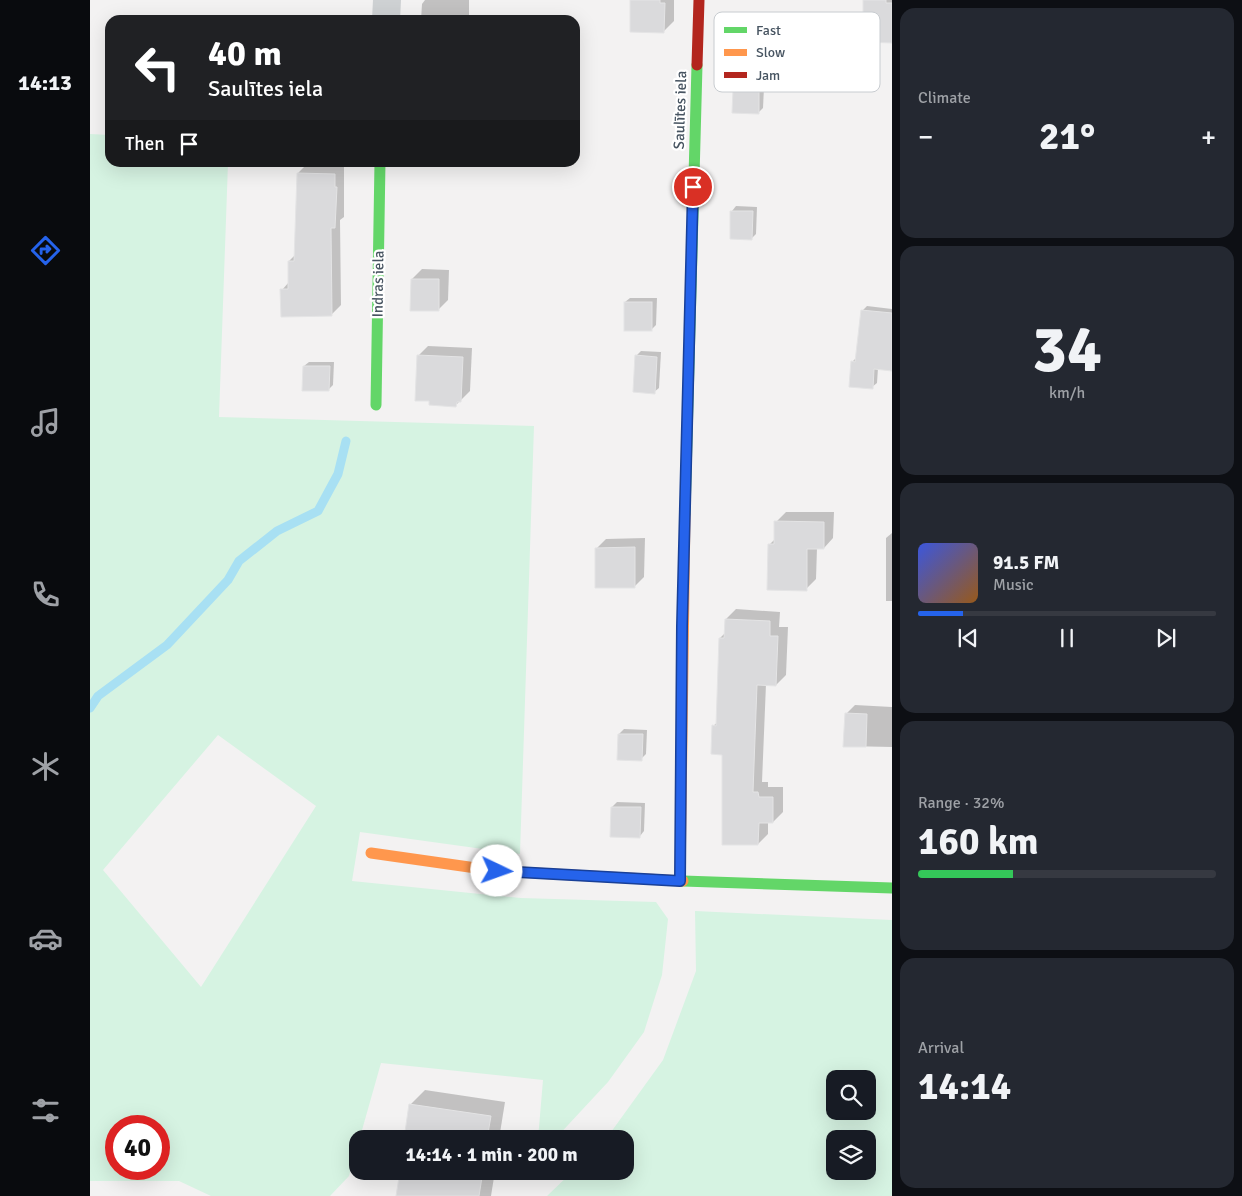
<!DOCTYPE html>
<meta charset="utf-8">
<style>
:root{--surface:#171b24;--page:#242831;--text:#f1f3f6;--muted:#9ea1a6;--line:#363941;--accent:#2563eb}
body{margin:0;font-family:Signika,sans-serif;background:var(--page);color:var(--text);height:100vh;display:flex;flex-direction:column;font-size:19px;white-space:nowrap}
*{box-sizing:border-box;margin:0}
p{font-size:16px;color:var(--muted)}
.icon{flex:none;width:28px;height:28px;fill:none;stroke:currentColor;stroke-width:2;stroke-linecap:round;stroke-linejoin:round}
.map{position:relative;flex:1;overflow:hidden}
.side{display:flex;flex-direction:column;gap:8px;padding:8px;background:#0d0f14;width:350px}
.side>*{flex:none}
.guide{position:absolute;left:15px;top:15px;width:475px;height:152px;border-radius:15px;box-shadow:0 5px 20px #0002;background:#202124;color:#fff;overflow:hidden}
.buttons{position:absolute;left:736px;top:1070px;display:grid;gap:10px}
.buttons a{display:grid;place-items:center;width:50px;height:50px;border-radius:10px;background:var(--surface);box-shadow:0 5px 20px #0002;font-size:25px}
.speed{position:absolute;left:15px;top:1115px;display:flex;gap:10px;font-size:25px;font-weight:700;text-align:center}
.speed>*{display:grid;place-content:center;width:65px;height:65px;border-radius:50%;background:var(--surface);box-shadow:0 5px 20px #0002;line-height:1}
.speed .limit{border:8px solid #d22;background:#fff;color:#111}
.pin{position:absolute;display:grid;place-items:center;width:42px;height:42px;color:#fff;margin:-21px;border:2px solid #fff;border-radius:50%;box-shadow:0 1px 5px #0007}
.me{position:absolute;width:55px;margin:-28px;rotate:93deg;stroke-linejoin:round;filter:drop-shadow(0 0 4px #0008)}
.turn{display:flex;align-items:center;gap:18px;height:105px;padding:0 20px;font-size:22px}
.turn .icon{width:65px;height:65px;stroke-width:2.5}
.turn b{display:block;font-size:35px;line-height:42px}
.then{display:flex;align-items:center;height:48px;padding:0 20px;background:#0003;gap:10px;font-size:19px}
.big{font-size:38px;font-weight:700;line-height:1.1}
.side .tile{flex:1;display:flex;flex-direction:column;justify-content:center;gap:8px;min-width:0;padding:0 18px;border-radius:15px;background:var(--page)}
.side .dial{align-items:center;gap:0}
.dial b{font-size:65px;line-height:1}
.song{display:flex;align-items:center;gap:15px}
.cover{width:60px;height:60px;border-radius:8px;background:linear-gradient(135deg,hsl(230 70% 55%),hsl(30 70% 35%))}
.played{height:5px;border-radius:2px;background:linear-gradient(90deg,var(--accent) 15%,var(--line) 15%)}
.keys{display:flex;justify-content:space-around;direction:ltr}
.heat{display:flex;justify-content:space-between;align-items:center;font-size:28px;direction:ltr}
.charge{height:8px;border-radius:4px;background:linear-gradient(90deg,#34c759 32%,var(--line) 0)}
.trip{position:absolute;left:259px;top:1130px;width:285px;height:50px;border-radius:15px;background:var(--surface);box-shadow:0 5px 20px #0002;font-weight:700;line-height:50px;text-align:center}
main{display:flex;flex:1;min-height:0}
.dock{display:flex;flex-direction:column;width:90px;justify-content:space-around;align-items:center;background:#090b0e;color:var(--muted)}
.dock .icon{width:35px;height:35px}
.dock .current{color:var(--accent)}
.dock b{font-size:22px;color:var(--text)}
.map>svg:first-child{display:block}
.green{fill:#d6f3e2;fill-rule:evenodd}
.shadow{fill:#0003}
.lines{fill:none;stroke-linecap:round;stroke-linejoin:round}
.stream{stroke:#a8e0f3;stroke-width:9}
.building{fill:#dadadc;stroke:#e4e4e5}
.street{stroke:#ced1d3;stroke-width:28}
.fast{stroke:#63d668;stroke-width:11}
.slow{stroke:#ff974d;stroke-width:11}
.jam{stroke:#b3261e;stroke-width:11}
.route-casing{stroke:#184099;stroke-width:12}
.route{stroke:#2563eb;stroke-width:9}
.labels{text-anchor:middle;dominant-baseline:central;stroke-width:4.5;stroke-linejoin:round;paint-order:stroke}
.street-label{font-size:15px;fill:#475461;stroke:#fff}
.key{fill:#fff;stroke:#c8ccd0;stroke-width:1}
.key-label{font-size:14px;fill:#475461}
</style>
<main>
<nav class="dock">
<b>14:13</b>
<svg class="icon current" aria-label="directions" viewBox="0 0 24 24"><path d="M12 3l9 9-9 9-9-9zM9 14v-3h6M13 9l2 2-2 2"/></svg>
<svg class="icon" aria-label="music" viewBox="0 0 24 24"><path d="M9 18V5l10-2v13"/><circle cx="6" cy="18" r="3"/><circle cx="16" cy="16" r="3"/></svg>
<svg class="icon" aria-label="phone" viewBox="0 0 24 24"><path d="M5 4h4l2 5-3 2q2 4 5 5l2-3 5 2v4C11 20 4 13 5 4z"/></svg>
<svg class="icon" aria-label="climate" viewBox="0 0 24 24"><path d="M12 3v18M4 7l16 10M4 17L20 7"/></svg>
<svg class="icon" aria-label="car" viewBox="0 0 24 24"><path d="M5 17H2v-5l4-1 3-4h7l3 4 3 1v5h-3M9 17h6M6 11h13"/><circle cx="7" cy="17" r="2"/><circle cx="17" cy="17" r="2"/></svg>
<svg class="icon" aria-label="filters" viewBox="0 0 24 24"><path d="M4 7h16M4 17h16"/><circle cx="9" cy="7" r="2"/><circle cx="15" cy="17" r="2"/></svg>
</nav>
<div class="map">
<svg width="802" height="1196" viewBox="0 0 802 1196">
<rect width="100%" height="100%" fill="#f3f2f2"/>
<!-- green -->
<g class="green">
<path d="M 0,134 L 20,135 L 20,162 L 138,163 L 129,417 L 444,426 L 430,854 L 270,832 L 262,881 L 431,898 L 566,902 L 578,919 L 572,975 L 554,1032 L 518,1082 L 465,1139 L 448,1139 L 453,1080 L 291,1063 L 259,1176 L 240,1196 L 121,1196 L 89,1181 L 0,1181 ZM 128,735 L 226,806 L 111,987 L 13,870 ZM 69,1126 L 69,1169 L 26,1169 L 26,1126 Z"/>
<path d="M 605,911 L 802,920 L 802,1196 L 457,1196 L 483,1171 L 535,1171 L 535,1139 L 516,1139 L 573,1060 L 606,971 ZM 745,1079 L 778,1079 L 778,1111 L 745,1111 ZM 745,1139 L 778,1139 L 778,1171 L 745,1171 Z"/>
</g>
<!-- shadow -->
<g class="shadow">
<polygon points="335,0 379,0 379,20 331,20 332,4"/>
<polygon points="542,0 584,0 584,21 574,31"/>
<polygon points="774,0 802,0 802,41"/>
<polygon points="649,86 674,87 673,108 669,112 644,91"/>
<polygon points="218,163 254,165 254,217 250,220 251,305 241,315 192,290 199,282 199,261 205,255 208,173"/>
<polygon points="646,206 667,207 666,234 662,238 642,211"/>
<polygon points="332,269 359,270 358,300 348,310 322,279"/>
<polygon points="540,298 567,298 566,325 561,330 535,302"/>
<polygon points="777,306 802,309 802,368 788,368 787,383 782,387 762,362 767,357 772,311"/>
<polygon points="338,346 382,348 380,391 366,405 328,356"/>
<polygon points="551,351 571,352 569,388 564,392 546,356"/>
<polygon points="219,362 244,362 243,385 238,390 214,366"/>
<polygon points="696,512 744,512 743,538 734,548 727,548 726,579 716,589 679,545 686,538 686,522"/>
<polygon points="802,533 802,601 796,601 796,538"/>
<polygon points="555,538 554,577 544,587 506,549 516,539"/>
<polygon points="646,609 690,612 689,627 698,627 696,675 686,685 676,684 672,782 678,782 678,787 693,787 693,812 683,822 678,822 678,834 668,844 623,726 628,722 630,638 635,633 636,619"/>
<polygon points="765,705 802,707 802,747 755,746 756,714"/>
<polygon points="534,729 557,730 556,754 551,759 529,734"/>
<polygon points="527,802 555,803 554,831 550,836 522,807"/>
<polygon points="335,1090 415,1102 409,1139 316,1139 320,1105"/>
<polygon points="311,1171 405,1171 401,1196 307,1196"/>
</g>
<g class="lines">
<!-- stream -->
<polyline class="stream" points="0,708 8,696 77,645 138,580 149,561 187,531 228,511 248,474 256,441"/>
</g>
<!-- building -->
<g class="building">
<polygon points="540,0 570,0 570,3 575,3 574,33 540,32"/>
<polygon points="773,0 796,0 796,3 802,3 802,43 773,42"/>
<polygon points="643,90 669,91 669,114 642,113"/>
<polygon points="207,173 245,174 245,187 247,187 245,228 241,228 242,316 191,317 190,289 198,289 198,261 204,261"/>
<polygon points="640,211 663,211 662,240 640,239"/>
<polygon points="321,279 349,279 349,311 320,311"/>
<rect x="534" y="302" width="28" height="29"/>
<polygon points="771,310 802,313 802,371 784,369 783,389 759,387 761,361 765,362"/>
<polygon points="327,355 373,357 371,402 367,402 366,407 339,405 339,401 325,401"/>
<polygon points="545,355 567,357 565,394 543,392"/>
<polygon points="213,366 240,366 239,391 212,391"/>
<polygon points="684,521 734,522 734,549 717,549 717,591 677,590 678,544 684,544"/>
<polygon points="545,547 545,588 505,588 505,548"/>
<polygon points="635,619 680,621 680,636 688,636 686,686 667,685 663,792 668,792 669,797 683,797 683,823 669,823 668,845 632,845 632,755 621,754 622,725 626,726 629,638 634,638"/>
<polygon points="755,713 777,714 776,747 753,747"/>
<polygon points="528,734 553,734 552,761 527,760"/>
<polygon points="521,807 551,807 550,838 520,837"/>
<polygon points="319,1104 401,1116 397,1139 314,1139"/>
<polygon points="310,1171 393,1171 389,1196 306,1196"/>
</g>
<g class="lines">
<!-- street -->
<polyline class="street" points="296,20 297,0"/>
<!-- fast -->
<g class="fast">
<polyline points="286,405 290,162"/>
<polyline points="595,514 607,65"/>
<polyline points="593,881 802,888"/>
</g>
<!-- slow -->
<g class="slow">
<polyline points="281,853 407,871 593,881"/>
<polyline points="590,881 595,514"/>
</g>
<!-- jam -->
<polyline class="jam" points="607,65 609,0"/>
</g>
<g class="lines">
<defs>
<polyline id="route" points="407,871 590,881 592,626 603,187"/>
</defs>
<!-- route casing -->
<use href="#route" class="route-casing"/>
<!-- route -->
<use href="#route" class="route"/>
</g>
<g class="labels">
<!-- street labels -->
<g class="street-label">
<text transform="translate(590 110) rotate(-88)">Saulītes iela</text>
<text transform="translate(288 284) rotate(-89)">Indras iela</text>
</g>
</g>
<!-- legend -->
<rect x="624" y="12" width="166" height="80" rx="8" class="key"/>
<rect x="634" y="27" width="23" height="6" fill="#63d668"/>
<rect x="634" y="49" width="23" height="7" fill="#ff974d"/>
<rect x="634" y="72" width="23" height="6" fill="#b3261e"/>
<g class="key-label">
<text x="666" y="35">Fast</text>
<text x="666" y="57">Slow</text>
<text x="666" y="80">Jam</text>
</g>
</svg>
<div class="buttons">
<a><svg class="icon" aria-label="search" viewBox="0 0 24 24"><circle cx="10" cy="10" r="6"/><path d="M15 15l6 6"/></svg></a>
<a><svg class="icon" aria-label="layers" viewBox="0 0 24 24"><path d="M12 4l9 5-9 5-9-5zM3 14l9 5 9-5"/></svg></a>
</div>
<div class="speed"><div class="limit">40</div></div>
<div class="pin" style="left:603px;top:187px;background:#d93025"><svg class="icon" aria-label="arrive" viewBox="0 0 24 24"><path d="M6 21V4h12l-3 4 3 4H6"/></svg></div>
<svg class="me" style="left:407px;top:871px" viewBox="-20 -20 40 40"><circle r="19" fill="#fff"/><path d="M0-13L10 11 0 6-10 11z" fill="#2563eb"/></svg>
<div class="trip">14:14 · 1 min · 200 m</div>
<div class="guide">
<div class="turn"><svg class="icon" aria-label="left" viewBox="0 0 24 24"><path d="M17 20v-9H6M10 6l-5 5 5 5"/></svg><div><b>40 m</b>Saulītes iela</div></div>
<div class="then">Then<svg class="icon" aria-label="arrive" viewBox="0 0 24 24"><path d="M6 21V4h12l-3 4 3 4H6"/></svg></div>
</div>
</div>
<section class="side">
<div class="tile"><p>Climate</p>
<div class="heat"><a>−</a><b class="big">21°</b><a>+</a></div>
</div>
<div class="tile dial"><b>34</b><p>km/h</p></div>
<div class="tile">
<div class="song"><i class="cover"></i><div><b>91.5 FM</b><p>Music</p></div></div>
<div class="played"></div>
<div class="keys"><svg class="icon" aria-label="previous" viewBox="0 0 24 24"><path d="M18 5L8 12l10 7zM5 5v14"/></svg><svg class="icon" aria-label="pause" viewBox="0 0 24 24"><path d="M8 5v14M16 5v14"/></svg><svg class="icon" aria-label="next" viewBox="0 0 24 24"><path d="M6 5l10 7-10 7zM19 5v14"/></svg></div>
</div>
<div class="tile"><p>Range · 32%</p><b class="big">160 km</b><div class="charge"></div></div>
<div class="tile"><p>Arrival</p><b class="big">14:14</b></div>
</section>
</main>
